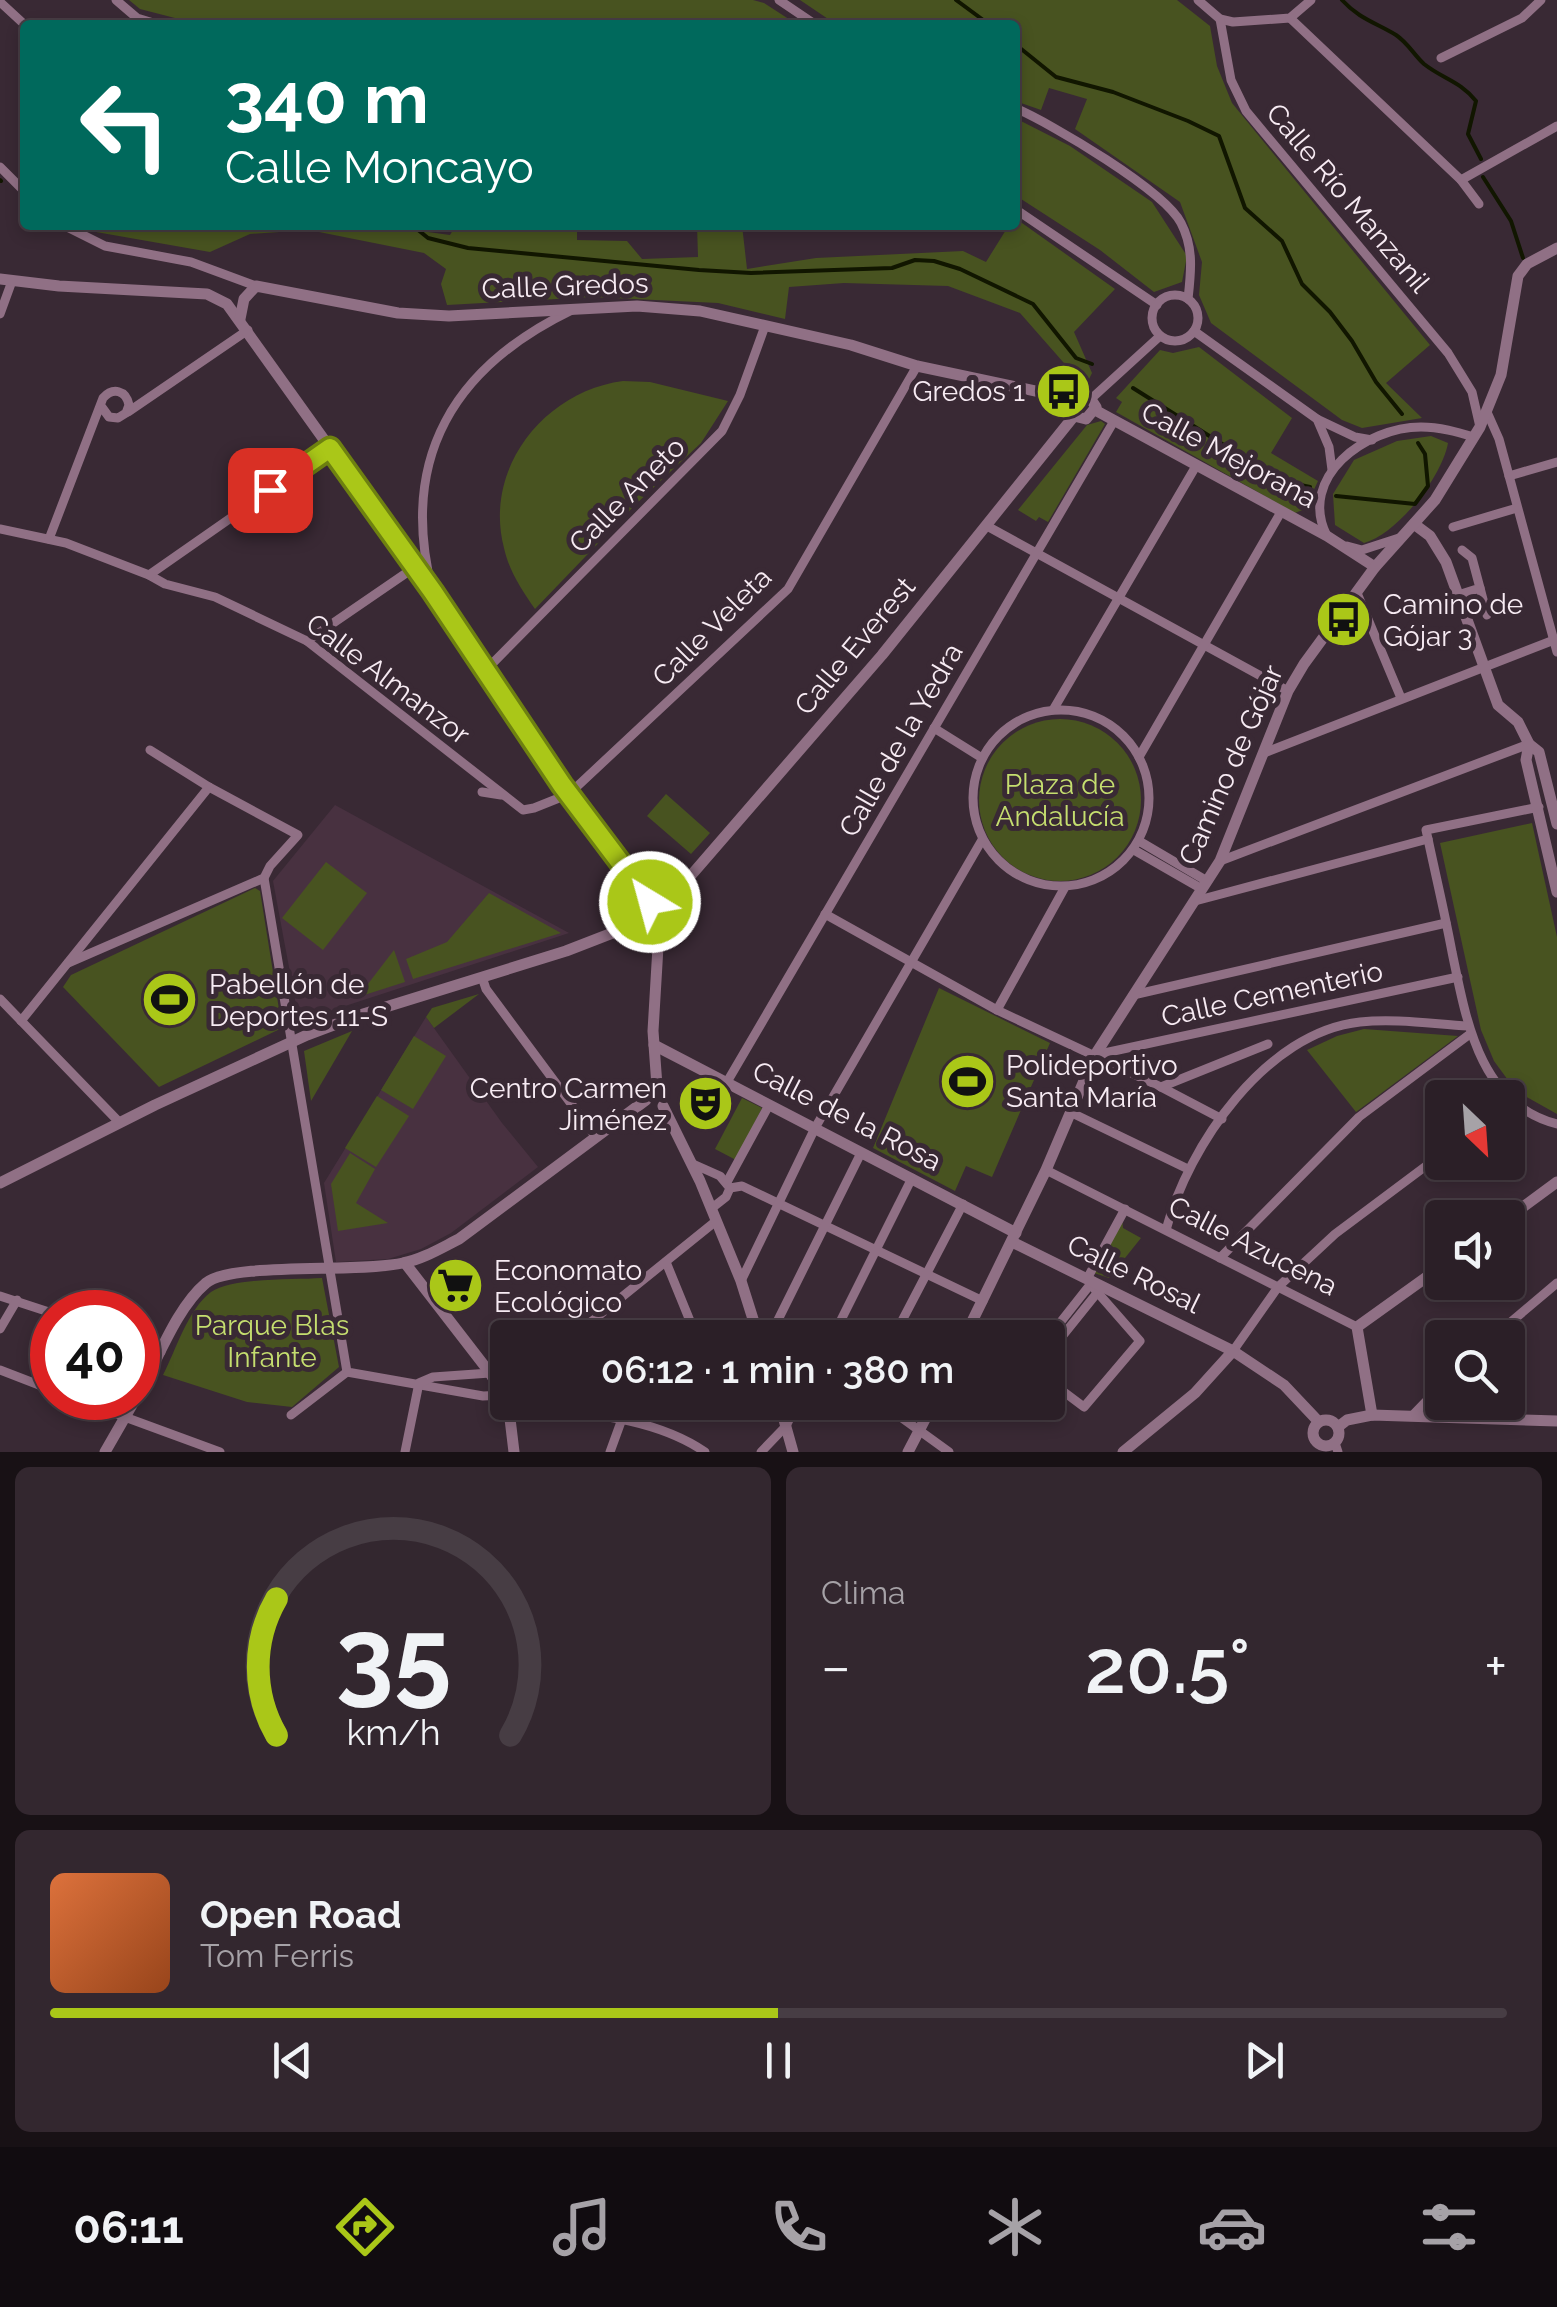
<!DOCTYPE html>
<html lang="es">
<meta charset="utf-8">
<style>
:root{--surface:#2b1f27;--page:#33272f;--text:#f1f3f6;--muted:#a6a2a7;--line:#473d44;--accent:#aac718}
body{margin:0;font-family:Raleway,sans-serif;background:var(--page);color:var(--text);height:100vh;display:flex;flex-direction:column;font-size:38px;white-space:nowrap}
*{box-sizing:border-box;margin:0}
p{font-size:32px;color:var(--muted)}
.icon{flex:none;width:55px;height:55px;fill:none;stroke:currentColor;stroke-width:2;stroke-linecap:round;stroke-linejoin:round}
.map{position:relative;height:1452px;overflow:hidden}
.drawer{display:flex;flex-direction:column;gap:15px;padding:15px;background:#181115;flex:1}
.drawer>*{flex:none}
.hud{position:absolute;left:20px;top:20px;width:1000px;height:210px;border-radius:10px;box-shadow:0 5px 15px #0003,0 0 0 2px var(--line);background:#00695c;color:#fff;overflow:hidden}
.needle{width:65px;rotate:155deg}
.tools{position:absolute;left:1425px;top:1080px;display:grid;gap:20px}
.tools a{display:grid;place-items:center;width:100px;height:100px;border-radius:10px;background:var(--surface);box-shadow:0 5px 15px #0003,0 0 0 2px var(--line);font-size:50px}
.speed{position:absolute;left:30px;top:1290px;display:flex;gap:20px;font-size:50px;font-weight:700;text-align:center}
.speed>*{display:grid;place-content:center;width:130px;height:130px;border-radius:50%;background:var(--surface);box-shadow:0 5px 15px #0003,0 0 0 2px var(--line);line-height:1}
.speed .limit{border:15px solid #d22;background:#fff;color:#111}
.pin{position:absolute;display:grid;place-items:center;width:85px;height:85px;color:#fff;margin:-42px;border-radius:20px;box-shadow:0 5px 15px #0006}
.me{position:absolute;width:110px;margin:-55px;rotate:323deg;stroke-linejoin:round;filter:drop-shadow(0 0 8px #0008)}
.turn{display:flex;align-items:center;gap:35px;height:210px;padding:0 40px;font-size:45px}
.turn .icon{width:130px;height:130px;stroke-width:2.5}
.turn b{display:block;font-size:70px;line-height:85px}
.big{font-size:75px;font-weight:600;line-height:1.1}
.drawer .widget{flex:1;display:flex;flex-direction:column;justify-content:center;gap:15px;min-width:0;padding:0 35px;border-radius:15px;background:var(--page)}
.drawer .dial{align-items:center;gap:0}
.dial svg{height:260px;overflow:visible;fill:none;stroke:var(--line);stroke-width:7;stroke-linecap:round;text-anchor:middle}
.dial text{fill:var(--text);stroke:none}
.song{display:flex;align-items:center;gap:30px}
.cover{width:120px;height:120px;border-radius:15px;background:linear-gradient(135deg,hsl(20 70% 55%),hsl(20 70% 35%))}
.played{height:10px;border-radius:5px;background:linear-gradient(90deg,var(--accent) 50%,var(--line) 50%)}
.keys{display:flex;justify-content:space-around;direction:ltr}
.heat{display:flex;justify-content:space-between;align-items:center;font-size:55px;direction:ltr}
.drawer .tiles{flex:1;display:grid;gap:15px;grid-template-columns:1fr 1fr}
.widget:last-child{grid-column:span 2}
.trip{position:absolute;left:490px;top:1320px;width:575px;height:100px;border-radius:10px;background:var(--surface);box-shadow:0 5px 15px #0003,0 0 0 2px var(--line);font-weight:600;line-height:100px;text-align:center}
.tab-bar{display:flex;height:160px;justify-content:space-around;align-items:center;background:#110c10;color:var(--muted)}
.tab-bar .icon{width:70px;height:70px}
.tab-bar .active{color:var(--accent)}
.tab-bar b{font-size:45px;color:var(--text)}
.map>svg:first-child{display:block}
.built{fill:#483140}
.green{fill:#485320}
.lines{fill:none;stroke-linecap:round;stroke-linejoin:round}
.stream{stroke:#111600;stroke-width:4}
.minor{stroke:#907085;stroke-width:9}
.tertiary{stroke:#907085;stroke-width:11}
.route-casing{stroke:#6e8110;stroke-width:25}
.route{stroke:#aac718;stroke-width:18}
.labels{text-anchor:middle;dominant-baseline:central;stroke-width:10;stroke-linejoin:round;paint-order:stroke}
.street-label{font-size:28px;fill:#f7ebf3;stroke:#392934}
.poi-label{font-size:28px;fill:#f7ebf3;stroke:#392934;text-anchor:start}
.park-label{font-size:28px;fill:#c5de6f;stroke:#392934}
</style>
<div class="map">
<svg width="1557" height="1452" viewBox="0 0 1557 1452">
<rect width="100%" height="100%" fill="#392934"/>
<!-- built -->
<g class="built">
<polygon points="335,805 569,933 299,1021 273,881"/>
<polygon points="426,1017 502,1123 538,1167 451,1233 421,1249 388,1259 336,1262 324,1183"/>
</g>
<!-- green -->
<g class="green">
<polygon points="129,0 753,0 764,3 798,25 202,25 140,9"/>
<polygon points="800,0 1177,0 1210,26 1217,66 1232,103 1430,345 1386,383 1422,418 1362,428 1342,420 1211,323 1199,295 1202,262 1180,202 1075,129 1087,99 1049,88 1041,110 1015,101 1015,25 837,25"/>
<polygon points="1015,118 1070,146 1152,202 1187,256 1182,282 1154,292 1100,250 1015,195"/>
<polygon points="1015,218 1115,289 1074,332 1092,373 1085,387 1020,313 948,286 844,283 789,287 785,319 718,303 592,297 447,305 441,284 446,269 424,253 309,230 250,234 210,252 96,232 87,225 407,225 413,230 450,235 456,225 577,225 577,240 627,241 642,259 698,257 697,225 742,225 747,269 816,258 963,251 986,262 1009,225 1015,225"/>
<polygon points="1199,347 1292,418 1271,453 1318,481 1305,509 1295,513 1116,412 1122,402 1116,398 1160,350 1173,353"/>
<path d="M 623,381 L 650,382 L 728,401 L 701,443 L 635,505 L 535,609 C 522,590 509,571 504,548 C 483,468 545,391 623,381 Z"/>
<polygon points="1101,421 1105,424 1048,522 1039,517 1036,521 1018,510 1087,425"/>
<path d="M 1431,436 L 1448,443 C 1442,477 1397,534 1364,543 L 1335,525 L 1333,494 L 1354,460 L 1397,441 Z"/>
<circle cx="1060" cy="800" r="81"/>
<polygon points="666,794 710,833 691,854 647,816"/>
<polygon points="1532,823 1557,937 1557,1114 1516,1091 1494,1061 1481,1030 1440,843"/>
<polygon points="326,862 367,893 323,950 282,918"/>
<polygon points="255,888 260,891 282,1028 159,1087 63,987 71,975"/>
<polygon points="489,893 561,933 413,979 406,959 447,942"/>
<polygon points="394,950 405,982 358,997"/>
<polygon points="939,988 1050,1043 992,1177 966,1166 955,1191 873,1148"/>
<polygon points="479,994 434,1028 426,1017 432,1008"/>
<polygon points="1364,1029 1458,1036 1356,1112 1307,1050 1337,1036"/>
<polygon points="352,1031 311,1101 304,1051"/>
<polygon points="414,1036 446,1056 413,1109 381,1090"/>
<polygon points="377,1096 409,1116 376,1167 345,1148"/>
<polygon points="742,1098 762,1108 736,1160 715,1149"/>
<polygon points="350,1153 375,1169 356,1203 388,1223 338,1231 331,1184"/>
<polygon points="1122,1216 1123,1228 1141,1238 1109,1278 1094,1273"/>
<path d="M 322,1278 L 339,1367 L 292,1407 L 247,1402 L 163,1375 C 176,1350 188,1309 211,1292 C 233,1277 295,1280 322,1278 Z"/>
</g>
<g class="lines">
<!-- stream -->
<g class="stream">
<polyline points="956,0 990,25"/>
<path d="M 1342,0 C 1358,18 1376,23 1396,35 C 1408,43 1414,55 1424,64 C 1443,79 1460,81 1476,101 L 1468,134 L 1481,159"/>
<polyline points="1015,44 1056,77 1113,92 1188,121 1219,136 1245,208 1282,241 1302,284 1330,312 1352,341 1376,382 1402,414"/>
<polyline points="1483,177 1511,221 1523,258"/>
<polyline points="0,180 1,181"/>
<polyline points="129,225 137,228 152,225"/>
<polyline points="412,225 428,238 468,248 699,270 751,273 892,268 915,260 934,261 960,269 1033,304 1076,358 1092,364"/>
<polyline points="1133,388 1254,464 1291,483 1310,487"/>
<polyline points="1336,496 1415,504 1428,486 1425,454 1418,443"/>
</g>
<!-- minor -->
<g class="minor">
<polyline points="116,0 137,18 160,25"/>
<polyline points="779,0 816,25"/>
<polyline points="1198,0 1220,19 1233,22 1290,18 1311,0"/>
<polyline points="0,2 25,25"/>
<polyline points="1290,18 1461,180 1479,204"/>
<polyline points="1220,19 1231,80 1246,111 1448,353 1472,392 1480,427"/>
<polyline points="1441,58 1522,18 1541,0"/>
<path d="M 1015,108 C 1052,124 1164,190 1181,223 C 1194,248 1191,272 1188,299"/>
<polyline points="0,167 25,192"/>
<polyline points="1461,180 1557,126"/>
<polyline points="1015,209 1157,305"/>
<polyline points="63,225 105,246 191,262 256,286"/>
<circle cx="1175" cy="318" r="23"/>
<polyline points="0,314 12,281"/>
<polyline points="1194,331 1317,419 1329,447 1332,470"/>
<polyline points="1092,398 1160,336"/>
<polyline points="128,412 248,330"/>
<polyline points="1487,412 1499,439 1557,652"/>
<polyline points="1317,419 1355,437 1372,440"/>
<polyline points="1509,476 1557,462"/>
<polyline points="987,526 1288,691"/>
<polyline points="1453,527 1517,508"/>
<polyline points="0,529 66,543 149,575 165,584 215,597 307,641 523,810 534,808 569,794 788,589 917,366"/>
<path d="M 1327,536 C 1297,477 1366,427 1421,427 C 1440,427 1457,432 1474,437"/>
<path d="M 49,539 L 103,398 C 113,387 126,390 129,405 L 126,413 L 118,418 L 109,417 L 101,406"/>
<polyline points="1347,546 1362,550 1399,538"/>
<polyline points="149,575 331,448"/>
<polyline points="1480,588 1487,615"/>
<path d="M 432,589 C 399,458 454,367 572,310"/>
<polyline points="1357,593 1401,698"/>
<polyline points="1458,595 1480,588 1472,558 1462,550"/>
<polyline points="307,641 415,567"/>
<polyline points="485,671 722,431 740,395 765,326"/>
<circle cx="1061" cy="798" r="88"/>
<polyline points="1053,710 1196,466"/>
<polyline points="934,728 982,758"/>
<polyline points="1264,753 1554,640"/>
<polyline points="1139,757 1281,512"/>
<polyline points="482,792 501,795"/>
<path d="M 1428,839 C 1436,877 1445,914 1452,952 C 1466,1019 1479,1104 1557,1124"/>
<polyline points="1139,841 1207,881"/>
<polyline points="1134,850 1202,889"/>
<polyline points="1220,861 1529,744"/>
<polyline points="264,878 347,1372 483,1396 504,1395 508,1390"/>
<polyline points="1195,901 1428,839 1426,830 1539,807"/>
<polyline points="825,914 997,1010 1161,1087 1222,1119"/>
<polyline points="68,963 264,878 270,866 298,835 209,787 150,750"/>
<polyline points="482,977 486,989 595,1136"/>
<polyline points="1133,995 1446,923"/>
<polyline points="0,999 120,1123"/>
<polyline points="997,1010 1065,887"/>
<polyline points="21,1021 209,787"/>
<polyline points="1095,1055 1458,977"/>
<polyline points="727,1082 1114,421"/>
<polyline points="1161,1087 1268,1044"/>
<polyline points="1072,1113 1188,1169"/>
<polyline points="693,1164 720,1176 730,1188 726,1197 712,1208"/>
<polyline points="1046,1170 1357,1327"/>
<polyline points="727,1182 769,1105"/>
<polyline points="730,1188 742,1186 983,1301"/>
<path d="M 1166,1230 C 1188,1146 1266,1032 1360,1022 C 1395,1018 1433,1024 1468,1026"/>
<polyline points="1220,1258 1359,1117 1470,1034"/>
<polyline points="666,1262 697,1338"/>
<polyline points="1088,1277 1125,1209"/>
<polyline points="741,1281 815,1128 982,840"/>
<polyline points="0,1296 52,1313"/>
<polyline points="0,1329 17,1300"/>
<polyline points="571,1338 716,1221"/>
<polyline points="769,1338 861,1153"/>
<polyline points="832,1338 912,1178"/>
<polyline points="893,1338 963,1204"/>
<polyline points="1048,1338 1093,1281"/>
<polyline points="1492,1338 1557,1283"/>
<polyline points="138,1344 161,1352"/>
<polyline points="1233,1351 1278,1287 1335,1234 1442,1154"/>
<polyline points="1048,1354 1097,1293"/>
<polyline points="0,1370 52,1390"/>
<polyline points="1048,1380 1084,1407 1140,1341 1091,1285"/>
<polyline points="73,1398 220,1452"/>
<polyline points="880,1402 949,1452"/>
<path d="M 508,1404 C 572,1413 650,1414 705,1452"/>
<polyline points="291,1415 347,1372"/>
<polyline points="1413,1415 1442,1385"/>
<polyline points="1335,1443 1338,1452"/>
<polyline points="405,1452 419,1383 433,1377 490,1373"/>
<polyline points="610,1452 622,1419 643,1402"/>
<polyline points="761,1452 786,1426 798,1402"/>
</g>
<!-- tertiary -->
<g class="tertiary">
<polyline points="0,279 59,286 207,294 227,304 433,592 562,785 650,902"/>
<polyline points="240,319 244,299 256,286 398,313 449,316 637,306 700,311 851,345 917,366 1073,399"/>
<polyline points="1073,399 1080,394 1088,395 1096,407 1086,419 1074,416"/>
<polyline points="1095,410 1327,536 1375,567"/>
<polyline points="1414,524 1430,536 1446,562 1498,705 1518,722 1529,744 1539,752 1557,824"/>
<polyline points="1529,744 1526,760 1557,892"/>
<polyline points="668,902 882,655 1074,416"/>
<path d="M 659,930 C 670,924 673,913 668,902"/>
<polyline points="654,1045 1016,1233"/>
<polyline points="657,1086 653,1031 659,930"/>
<polyline points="663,1106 700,1181 741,1281 759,1338"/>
<polyline points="0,1183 155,1105 307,1035 360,1015 566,951 646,920"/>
<polyline points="1508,1218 1557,1182"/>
<polyline points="1012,1242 1233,1351 1284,1385 1318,1421"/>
<polyline points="405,1263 490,1373 508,1402"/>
<polyline points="964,1338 1046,1170 1095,1055 1220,861 1288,691 1304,664 1375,567 1435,500 1480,427 1501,375 1518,276 1527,264 1557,248"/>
<path d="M 138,1395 C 157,1362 176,1308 206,1283 C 231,1262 359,1273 403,1263 C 423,1259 441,1248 459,1239 L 646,1100"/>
<polyline points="508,1402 514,1452"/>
<polyline points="779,1402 793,1452"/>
<polyline points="1372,1415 1357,1327 1442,1266"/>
<circle cx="1326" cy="1433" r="13"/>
<polyline points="1338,1427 1347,1420 1372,1415 1557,1421"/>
<polyline points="105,1452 136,1398"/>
<polyline points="908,1452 934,1402"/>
<polyline points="1123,1452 1195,1393 1233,1351"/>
</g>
</g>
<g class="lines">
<defs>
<polyline id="route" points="270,490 330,448 433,592 562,785 650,902"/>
</defs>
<!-- route casing -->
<use href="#route" class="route-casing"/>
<!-- route -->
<use href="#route" class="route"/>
</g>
<!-- icons -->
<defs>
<symbol id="bus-disc" viewBox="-11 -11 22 22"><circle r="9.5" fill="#aac718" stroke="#392934"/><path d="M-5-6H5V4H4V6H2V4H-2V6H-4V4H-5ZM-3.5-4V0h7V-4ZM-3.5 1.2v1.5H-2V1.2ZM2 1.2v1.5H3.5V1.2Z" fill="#111"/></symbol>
<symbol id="stadium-disc" viewBox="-11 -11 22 22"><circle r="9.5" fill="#aac718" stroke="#392934"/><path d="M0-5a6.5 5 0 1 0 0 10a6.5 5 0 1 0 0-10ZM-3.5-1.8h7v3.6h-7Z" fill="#111"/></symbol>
<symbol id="theatre-disc" viewBox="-11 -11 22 22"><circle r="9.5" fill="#aac718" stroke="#392934"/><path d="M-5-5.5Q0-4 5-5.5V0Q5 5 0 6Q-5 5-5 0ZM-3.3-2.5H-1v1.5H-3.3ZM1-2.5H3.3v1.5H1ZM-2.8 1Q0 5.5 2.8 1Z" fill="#111"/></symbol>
<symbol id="supermarket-disc" viewBox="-11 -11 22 22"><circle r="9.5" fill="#aac718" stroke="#392934"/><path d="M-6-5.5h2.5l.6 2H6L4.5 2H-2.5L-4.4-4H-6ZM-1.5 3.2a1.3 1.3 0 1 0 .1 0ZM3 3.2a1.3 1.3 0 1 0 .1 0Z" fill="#111"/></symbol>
</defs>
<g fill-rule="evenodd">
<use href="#bus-disc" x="1032" y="360" width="63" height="63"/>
<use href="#bus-disc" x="1312" y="588" width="63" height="63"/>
<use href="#stadium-disc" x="138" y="968" width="63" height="63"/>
<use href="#stadium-disc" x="936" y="1050" width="63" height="63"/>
<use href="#theatre-disc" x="674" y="1072" width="63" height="63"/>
<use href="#supermarket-disc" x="424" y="1254" width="63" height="63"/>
</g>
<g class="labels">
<!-- street labels -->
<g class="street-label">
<text transform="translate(1348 198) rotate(50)">Calle Río Manzanil</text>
<text transform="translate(565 286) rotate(-2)">Calle Gredos</text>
<text transform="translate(1229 455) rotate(28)">Calle Mejorana</text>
<text transform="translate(627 495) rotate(-45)">Calle Aneto</text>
<text transform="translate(712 627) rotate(-45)">Calle Veleta</text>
<text transform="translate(855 646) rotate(-50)">Calle Everest</text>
<text transform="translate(388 679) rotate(37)">Calle Almanzor</text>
<text transform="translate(901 740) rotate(-60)">Calle de la Yedra</text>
<text transform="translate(1231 765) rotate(-66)">Camino de Gójar</text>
<text transform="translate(1272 994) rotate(-12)">Calle Cementerio</text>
<text transform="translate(847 1116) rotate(27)">Calle de la Rosa</text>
<text transform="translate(1253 1246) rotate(27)">Calle Azucena</text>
<text transform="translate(1134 1274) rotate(26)">Calle Rosal</text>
</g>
<!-- poi labels -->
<g class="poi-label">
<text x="1025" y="391" text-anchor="end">Gredos 1</text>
<text x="1383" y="604">Camino de<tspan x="1383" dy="32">Gójar 3</tspan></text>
<text x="209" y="984">Pabellón de<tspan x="209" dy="32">Deportes 11-S</tspan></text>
<text x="1006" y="1065">Polideportivo<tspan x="1006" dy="32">Santa María</tspan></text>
<text x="667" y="1088" text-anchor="end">Centro Carmen<tspan x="667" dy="32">Jiménez</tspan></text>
<text x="494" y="1270">Economato<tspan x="494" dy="32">Ecológico</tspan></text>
</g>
<!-- park labels -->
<g class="park-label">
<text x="1060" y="784">Plaza de<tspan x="1060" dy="32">Andalucía</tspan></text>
<text x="272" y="1325">Parque Blas<tspan x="272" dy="32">Infante</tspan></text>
</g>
</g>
</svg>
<div class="tools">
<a><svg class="needle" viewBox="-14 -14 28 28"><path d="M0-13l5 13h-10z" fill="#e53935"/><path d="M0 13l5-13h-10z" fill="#a6a2a7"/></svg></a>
<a><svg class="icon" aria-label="sound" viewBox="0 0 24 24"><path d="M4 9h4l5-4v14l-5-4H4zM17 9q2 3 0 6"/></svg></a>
<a><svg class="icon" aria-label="search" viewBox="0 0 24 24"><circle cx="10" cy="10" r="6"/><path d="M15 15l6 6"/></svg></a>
</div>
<div class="speed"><div class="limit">40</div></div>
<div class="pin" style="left:270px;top:490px;background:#d93025"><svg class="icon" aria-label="arrive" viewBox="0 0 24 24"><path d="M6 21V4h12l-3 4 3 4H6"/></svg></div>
<svg class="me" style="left:650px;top:902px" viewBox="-20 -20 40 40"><circle r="17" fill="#aac718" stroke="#fff" stroke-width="3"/><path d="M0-11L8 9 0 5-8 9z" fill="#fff"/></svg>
<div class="trip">06:12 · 1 min · 380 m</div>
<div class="hud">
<div class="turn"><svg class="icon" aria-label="left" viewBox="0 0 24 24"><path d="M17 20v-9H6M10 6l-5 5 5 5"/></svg><div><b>340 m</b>Calle Moncayo</div></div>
</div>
</div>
<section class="drawer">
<div class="tiles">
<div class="widget dial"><svg viewBox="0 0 100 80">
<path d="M14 69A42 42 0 1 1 86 69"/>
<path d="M14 69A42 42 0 0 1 14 27" stroke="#aac718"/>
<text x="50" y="56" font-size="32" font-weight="700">35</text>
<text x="50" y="72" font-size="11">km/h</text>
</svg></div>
<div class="widget"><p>Clima</p>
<div class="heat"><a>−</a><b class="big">20.5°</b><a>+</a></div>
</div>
<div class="widget">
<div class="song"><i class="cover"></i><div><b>Open Road</b><p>Tom Ferris</p></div></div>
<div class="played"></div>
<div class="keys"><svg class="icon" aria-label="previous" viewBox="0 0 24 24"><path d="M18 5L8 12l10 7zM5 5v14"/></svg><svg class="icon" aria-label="pause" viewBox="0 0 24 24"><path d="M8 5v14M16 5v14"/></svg><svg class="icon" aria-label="next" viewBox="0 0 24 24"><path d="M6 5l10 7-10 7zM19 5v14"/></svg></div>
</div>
</div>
</section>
<nav class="tab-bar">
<b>06:11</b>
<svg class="icon active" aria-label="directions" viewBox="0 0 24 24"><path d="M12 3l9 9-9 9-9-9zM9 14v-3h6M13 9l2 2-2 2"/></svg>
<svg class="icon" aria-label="music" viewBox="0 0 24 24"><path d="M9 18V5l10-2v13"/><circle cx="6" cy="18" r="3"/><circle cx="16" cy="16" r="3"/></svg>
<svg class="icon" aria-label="phone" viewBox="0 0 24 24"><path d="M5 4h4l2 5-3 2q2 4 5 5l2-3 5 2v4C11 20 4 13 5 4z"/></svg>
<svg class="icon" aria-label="climate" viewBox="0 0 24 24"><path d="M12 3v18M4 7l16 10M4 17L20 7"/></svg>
<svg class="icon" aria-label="car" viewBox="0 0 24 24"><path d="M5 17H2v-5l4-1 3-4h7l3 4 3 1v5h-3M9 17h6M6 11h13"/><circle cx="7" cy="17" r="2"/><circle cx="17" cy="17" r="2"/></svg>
<svg class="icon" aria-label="filters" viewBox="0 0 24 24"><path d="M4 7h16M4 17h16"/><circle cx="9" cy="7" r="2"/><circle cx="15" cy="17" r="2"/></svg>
</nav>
